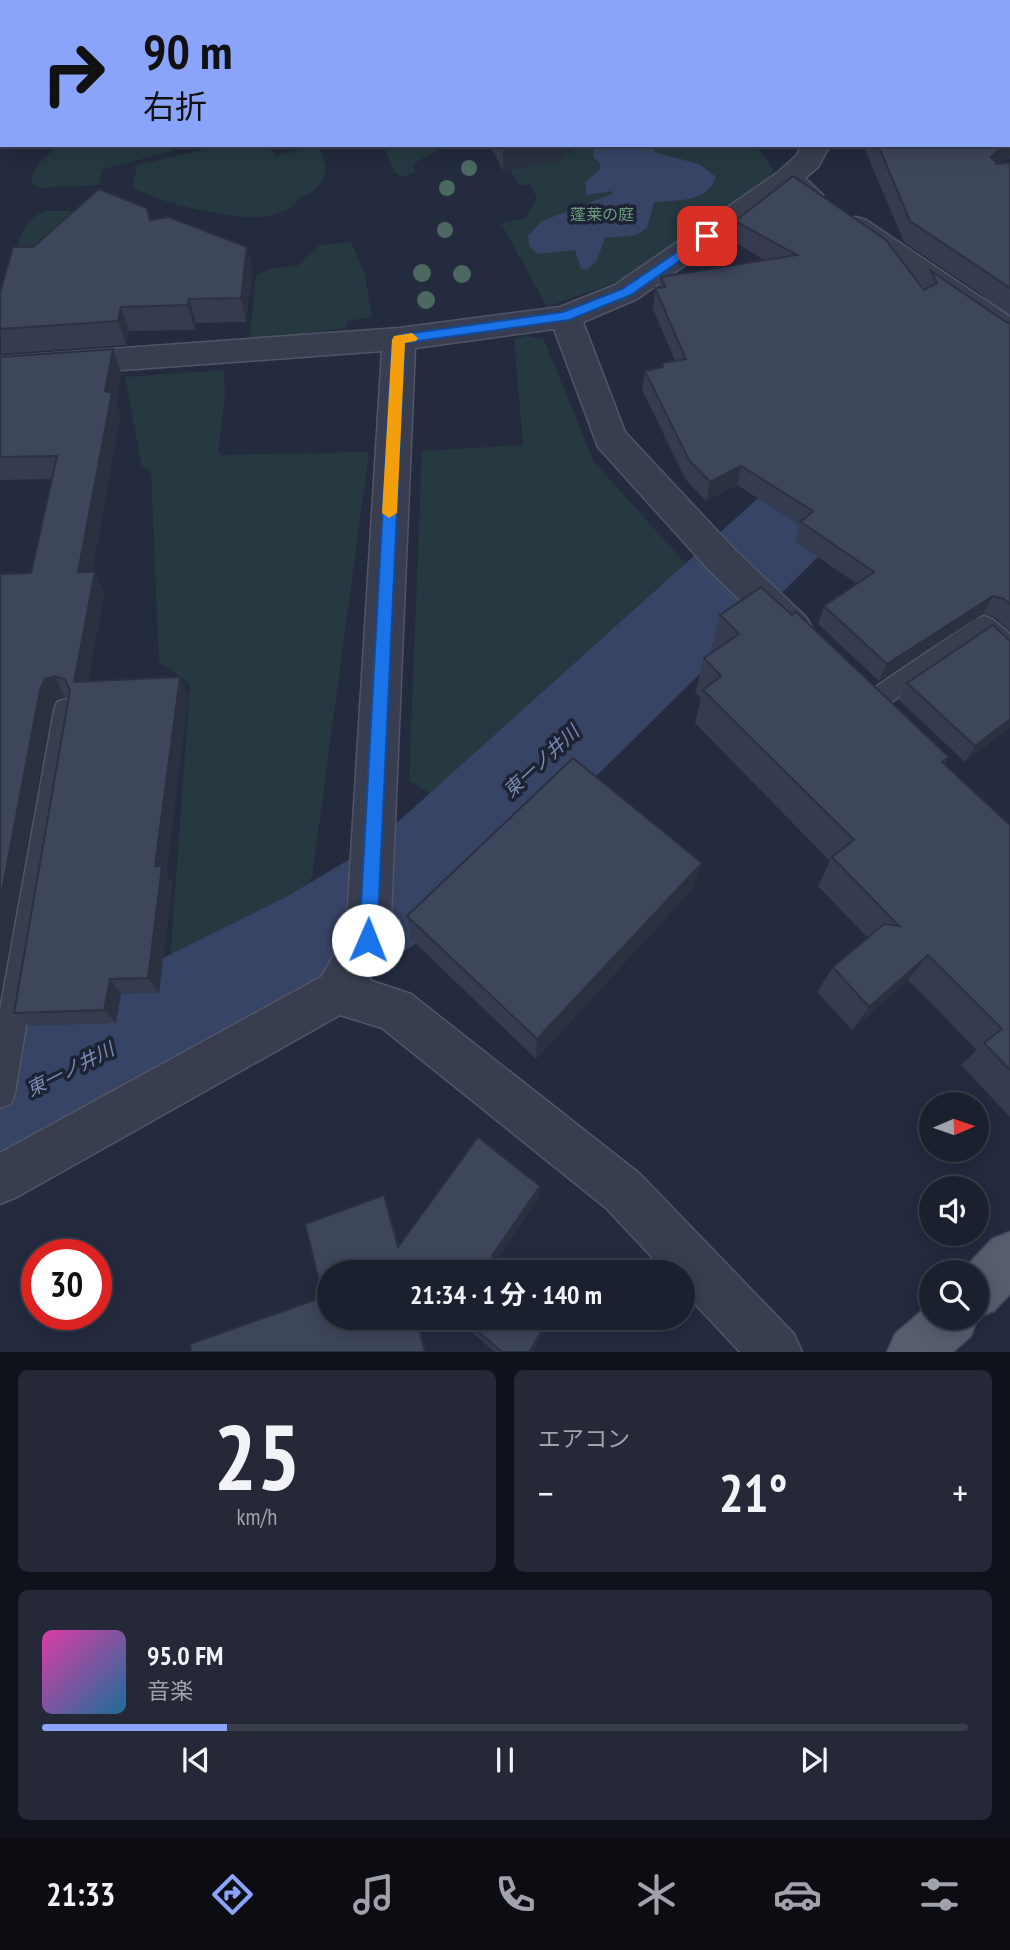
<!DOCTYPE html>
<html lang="ja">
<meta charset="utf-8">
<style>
:root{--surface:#1b202f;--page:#242837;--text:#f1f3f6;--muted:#a0a3aa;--line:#393e4b;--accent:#89a4fa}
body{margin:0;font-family:"PT Sans Narrow","Noto Sans JP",sans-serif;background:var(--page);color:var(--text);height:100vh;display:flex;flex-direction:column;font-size:26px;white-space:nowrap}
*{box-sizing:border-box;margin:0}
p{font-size:23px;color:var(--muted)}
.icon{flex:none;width:38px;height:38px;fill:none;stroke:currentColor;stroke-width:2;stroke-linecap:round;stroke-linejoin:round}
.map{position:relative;height:1352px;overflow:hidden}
.details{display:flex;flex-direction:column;gap:18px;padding:18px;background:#0f121a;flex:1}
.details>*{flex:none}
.guide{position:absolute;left:0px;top:0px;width:1012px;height:147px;box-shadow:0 4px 18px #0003,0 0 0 2px var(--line);background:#89a4fa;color:#111;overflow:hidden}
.needle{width:46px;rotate:88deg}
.tools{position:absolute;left:919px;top:1092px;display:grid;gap:14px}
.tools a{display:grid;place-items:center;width:70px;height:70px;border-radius:50%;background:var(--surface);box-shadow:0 4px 18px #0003,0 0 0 2px var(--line);font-size:35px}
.speed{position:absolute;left:21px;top:1239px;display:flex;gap:14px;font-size:35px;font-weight:700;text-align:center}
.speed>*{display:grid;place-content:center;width:91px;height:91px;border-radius:50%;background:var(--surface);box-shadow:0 4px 18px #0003,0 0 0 2px var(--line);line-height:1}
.speed .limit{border:10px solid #d22;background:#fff;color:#111}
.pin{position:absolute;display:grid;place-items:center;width:60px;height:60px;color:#fff;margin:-30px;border-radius:14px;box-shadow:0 4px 10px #0006}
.me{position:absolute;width:77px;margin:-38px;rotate:1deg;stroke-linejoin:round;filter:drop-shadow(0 0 5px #0008)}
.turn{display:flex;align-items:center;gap:24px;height:147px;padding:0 28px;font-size:32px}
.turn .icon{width:91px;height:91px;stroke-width:2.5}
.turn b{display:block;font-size:49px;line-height:60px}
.big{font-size:52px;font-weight:700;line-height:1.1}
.details .widget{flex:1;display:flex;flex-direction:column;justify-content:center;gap:10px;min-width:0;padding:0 24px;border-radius:10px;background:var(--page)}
.details .dial{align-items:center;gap:0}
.dial b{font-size:91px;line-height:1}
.song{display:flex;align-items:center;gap:21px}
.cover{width:84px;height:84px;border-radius:10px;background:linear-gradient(135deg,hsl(320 70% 55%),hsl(200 70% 35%))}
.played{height:7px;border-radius:4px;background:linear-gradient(90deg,var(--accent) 20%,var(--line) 20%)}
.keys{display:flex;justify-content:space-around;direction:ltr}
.heat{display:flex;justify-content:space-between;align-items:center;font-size:38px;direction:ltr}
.details .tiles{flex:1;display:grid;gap:18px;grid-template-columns:1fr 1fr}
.widget:last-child{grid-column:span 2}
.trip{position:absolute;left:317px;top:1260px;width:378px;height:70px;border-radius:35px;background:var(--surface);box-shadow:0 4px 18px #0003,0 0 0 2px var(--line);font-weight:700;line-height:70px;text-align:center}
.tab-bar{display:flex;height:112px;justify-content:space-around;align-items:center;background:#0b0d13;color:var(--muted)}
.tab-bar .icon{width:49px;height:49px}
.tab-bar .active{color:var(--accent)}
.tab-bar b{font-size:32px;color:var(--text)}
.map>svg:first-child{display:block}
.green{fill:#263940}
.water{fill:#384466}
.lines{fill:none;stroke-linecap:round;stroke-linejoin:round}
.stream{fill:#384466;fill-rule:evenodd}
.river{fill:#384466;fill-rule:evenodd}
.service-casing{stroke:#505667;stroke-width:3}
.minor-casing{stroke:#505667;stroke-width:3}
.primary-casing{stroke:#414758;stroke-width:3}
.service{fill:#383e4f;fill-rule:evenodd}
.minor{fill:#383e4f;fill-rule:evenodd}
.primary{fill:#565d6f;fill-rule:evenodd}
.tree{fill:#4b6961}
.wall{fill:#353c4f}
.shaded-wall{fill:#2b3140}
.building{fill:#3e465c;stroke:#2b3140;stroke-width:2}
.route{fill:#1a73e8;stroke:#114b97;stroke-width:2}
.slow{fill:#f59e0b}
.labels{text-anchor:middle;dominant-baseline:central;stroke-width:7;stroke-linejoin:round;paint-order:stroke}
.far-park-label{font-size:16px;fill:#6b9b7d;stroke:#1d2334}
.water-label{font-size:19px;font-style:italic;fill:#7c8ab2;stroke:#1d2334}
</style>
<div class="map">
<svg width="1010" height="1352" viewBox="0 0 1010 1352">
<rect width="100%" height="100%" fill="#242b3f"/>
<!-- green -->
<g class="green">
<path d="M 61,145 L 177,145 L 172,151 L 103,169 L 99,185 L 40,188 L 31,182 C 36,163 45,156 61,145 Z"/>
<path d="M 223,145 L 269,145 L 275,156 L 317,145 C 331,167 327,185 304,196 C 297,199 301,197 296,203 C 290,210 277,214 267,216 C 239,222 157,203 133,187 L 137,165 Z"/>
<path d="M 383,145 L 444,145 C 435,156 423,155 413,165 L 415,172 L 402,177 L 394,172 Z"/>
<polygon points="567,145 756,145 774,170 767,178 633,276 547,307 501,223 525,218 537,198 530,184 519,186 510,170 563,159 561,155 571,152"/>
<path d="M 46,211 L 88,211 L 98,219 L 15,255 C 22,233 22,220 46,211 Z"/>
<polygon points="351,242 365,275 372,317 347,321 346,328 290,336 250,337 256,275 273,268 298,266 320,245"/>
<polygon points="527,336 544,340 594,462 695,574 438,797 409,781 422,451 523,445 514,339"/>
<polygon points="224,370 225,394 218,451 222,455 369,452 312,877 283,913 223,951 169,978 190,683 159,662 151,471 142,466 125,377"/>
</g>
<!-- water -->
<path class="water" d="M 593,145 L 653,145 L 654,152 L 699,164 L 716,177 C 708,203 676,200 654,202 L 647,228 L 636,235 L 605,238 L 597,260 L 587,270 L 581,269 L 575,250 L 538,254 L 529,246 L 528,236 L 542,221 L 612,194 L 612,191 L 587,195 L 585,182 L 600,170 L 600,163 L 593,157 Z"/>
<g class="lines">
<!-- stream -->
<rect class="stream" x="0" y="75" width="2" height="8"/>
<!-- river -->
<polygon class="river" points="1010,290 1010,367 450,921 368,975 44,1149 0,1167 0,1039 286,897 370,847 981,298"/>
<defs>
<g id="service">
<polygon points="984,616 992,619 1010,634 1010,659 1001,656 983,639 880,710 871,714 862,710 859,703 862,696 976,619"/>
<polygon points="66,699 75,702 78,710 15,1093 11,1104 0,1108 0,1010 54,710 57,702"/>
</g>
<g id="minor">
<polygon points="751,0 777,0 777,2 752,2"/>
<path d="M 802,145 L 830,145 L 818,167 L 805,178 L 823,195 L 819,201 C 805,205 798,201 787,193 L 637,299 L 583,322 L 625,432 L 735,550 L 806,617 L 812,628 L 806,639 L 793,643 L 780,639 L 709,570 L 598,447 L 554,329 L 415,348 L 390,940 L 369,980 L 411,994 L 640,1174 L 794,1334 L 802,1352 L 740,1352 L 682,1290 L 682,1272 L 666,1272 L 606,1208 L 382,1028 L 340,1015 L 17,1197 L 0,1204 L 0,1153 L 321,977 L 346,935 L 382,351 L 0,379 L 0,357 L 399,328 L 560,307 L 615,285 L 777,173 L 796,156 Z"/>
<polygon points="856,217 866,220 1010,317 1010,343 999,340 846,234 841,227 846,220"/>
</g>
<polygon id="primary" points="1010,1232 1010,1294 994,1311 978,1317 971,1336 953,1352 887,1352 895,1334 931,1303 931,1318 976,1318 976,1272 961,1272 992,1239"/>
</defs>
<!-- service casing -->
<use href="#service" class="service-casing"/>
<!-- minor casing -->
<use href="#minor" class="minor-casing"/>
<!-- primary casing -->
<use href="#primary" class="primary-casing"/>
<!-- service -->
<use href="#service" class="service"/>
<!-- minor -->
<use href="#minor" class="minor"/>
<!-- primary -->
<use href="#primary" class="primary"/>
</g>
<!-- trees -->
<g class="tree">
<circle cx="469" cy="168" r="8"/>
<circle cx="447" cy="188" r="8"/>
<circle cx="445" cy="230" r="8"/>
<circle cx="422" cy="273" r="9"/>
<circle cx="462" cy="274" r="9"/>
<circle cx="426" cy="300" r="9"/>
</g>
<!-- wall -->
<g class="wall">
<polygon points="468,0 716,0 717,2 470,2"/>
<polygon points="912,0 1010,0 1010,158 1002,160 998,164 1010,163 1010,314 904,242 863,145 1010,145 1010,2 912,2"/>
<polygon points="490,145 570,145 569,152 562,154 562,159 503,171"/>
<polygon points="151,220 247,247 252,271 246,322 196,323 195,330 129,331 126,345 1,354 0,293 33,247"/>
<polygon points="735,221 924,290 931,271 1006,322 1010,323 1010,631 994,617 983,614 879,681 818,624 824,606 857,584 795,541 800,525 737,485 706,501 686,480 642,390 645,371 661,367 662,363 675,361 653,309 655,288 659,288 661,277 765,260 732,241"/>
<polygon points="113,349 121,373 116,402 120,416 92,572 95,572 104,593 88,681 188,698 166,873 172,883 159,993 121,994 116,1023 29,1026 14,1013 69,697 65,697 56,700 51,710 0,995 0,574 31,573 52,479 0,480 0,357"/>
<polygon points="720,615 949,757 944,764 1010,825 1010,1117 961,1065 977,1050 908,980 852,1030 817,992 833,967 868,938 818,886 830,861 695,723 701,698 695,693 704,658 713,652 711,650"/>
<polygon points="1010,641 1010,727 965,762 899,700 907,683"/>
<polygon points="694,887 536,1059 411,939 407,916"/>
<polygon points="455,1318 553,1318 532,1352 495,1352"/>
</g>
<!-- shaded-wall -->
<g class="shaded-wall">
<polygon points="1010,139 1010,155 1009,158 1002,160 983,178 991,157 1004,145 1010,145"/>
<polygon points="503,145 570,145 569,152 562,154 562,159 503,171"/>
<polygon points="247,247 252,271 246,322 241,298"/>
<polygon points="189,299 196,323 195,330 188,305"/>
<polygon points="121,307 129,331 126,345 118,321"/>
<polygon points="113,349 121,373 116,402 120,416 88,594 78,572 105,391"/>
<polygon points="741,466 737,485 706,501 710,482"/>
<polygon points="95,572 104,593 84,702 74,682"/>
<polygon points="993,596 983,614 879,681 887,664"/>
<polygon points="54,676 65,697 56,700 51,710 0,995 0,902 40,690 45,679"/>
<polygon points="180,677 188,698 166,873 172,883 159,993 148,978 155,866"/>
<polygon points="1010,719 1010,727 965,762 975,746"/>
<polygon points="702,863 694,887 536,1059 537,1039"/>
<polygon points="928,955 908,980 852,1030 869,1007"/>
<polygon points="110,979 121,994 116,1023 104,1010"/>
<polygon points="540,1186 539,1198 493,1265 492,1256"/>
<polygon points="384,1195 389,1207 402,1257 398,1247"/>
<polygon points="416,1318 418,1318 427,1352 425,1352"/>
<polygon points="550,1318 553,1318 532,1352 529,1352"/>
</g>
<!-- building -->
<g class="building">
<polygon points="126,0 307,0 309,2 126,2"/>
<polygon points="492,0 716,0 717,2 493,2"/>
<polygon points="925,0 1010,0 1010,140 1010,2 926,2"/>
<polygon points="878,145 1004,145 991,157 997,164 1010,163 1010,288 910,221"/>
<polygon points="793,176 886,240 924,290 937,283 931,271 1006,322 1010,323 1010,604 1004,599 993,596 887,664 824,606 874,572 801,522 813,511 741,466 710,482 689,460 645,371 663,367 662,363 686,359 655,288 665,287 661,277 797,255 735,221"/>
<polygon points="99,189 147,208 150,220 169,217 247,247 241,298 189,299 188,305 121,307 118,321 0,329 0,293 13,247 33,247"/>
<polygon points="113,349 105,391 112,393 78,572 95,572 74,682 180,677 155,866 162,866 148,978 110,979 104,1010 14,1013 70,690 65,679 54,676 45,679 40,690 0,902 0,574 31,573 57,456 0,457 0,357"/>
<polygon points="761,587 792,615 796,612 949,757 942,762 1010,825 1010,1070 984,1043 1002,1029 928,955 869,1007 833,967 884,924 899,926 832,857 854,840 703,690 721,676 704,658 739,634 720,615"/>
<polygon points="993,625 1010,641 1010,719 975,746 907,683"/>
<polygon points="573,758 702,863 537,1039 407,916"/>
<polygon points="478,1137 540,1186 492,1256 513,1272 409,1272 403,1267 404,1272 329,1272 329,1318 416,1318 425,1352 191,1352 190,1344 323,1297 305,1224 384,1195 398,1247"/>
<polygon points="462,1318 550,1318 529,1352 502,1352"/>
</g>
<!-- route -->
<polygon class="route" points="707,232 713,236 711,239 631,295 569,320 405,343 377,940 374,946 368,949 361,946 359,940 392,340 399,335 563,312 622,289"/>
<!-- slow -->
<polygon class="slow" points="412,333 418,338 416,341 405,343 397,513 389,518 382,513 392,340 394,336"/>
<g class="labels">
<!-- far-park labels -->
<g class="far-park-label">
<text x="602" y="214">蓬莱の庭</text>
</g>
<!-- water labels -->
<g class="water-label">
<text transform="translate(541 761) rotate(-43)">東一ノ井川</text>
<text transform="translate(70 1069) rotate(-27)">東一ノ井川</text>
</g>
</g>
</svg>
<div class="tools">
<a><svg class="needle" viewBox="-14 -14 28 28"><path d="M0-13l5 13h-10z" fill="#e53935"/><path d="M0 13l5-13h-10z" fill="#a0a3aa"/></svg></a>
<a><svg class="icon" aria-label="sound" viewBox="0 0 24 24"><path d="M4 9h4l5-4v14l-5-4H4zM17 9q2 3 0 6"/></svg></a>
<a><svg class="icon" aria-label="search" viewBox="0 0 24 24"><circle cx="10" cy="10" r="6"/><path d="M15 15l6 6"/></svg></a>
</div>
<div class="speed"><div class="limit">30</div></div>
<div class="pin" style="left:707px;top:236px;background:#d93025"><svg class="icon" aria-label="arrive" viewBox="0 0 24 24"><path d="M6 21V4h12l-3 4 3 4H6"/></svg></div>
<svg class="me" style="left:368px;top:940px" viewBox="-20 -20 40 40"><circle r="19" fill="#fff"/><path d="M0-13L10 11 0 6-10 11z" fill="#1a73e8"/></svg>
<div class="trip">21:34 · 1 分 · 140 m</div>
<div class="guide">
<div class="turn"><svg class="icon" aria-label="right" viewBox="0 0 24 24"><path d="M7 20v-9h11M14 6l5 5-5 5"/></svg><div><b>90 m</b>右折</div></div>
</div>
</div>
<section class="details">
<div class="tiles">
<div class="widget dial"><b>25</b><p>km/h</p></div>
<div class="widget"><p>エアコン</p>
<div class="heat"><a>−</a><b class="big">21°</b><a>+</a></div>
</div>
<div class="widget">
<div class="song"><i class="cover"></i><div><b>95.0 FM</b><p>音楽</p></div></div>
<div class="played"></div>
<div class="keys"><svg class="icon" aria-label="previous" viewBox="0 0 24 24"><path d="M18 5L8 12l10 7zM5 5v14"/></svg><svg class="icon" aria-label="pause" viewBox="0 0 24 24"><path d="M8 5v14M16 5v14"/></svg><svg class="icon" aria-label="next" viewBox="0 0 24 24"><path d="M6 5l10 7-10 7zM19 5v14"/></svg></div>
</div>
</div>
</section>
<nav class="tab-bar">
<b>21:33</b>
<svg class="icon active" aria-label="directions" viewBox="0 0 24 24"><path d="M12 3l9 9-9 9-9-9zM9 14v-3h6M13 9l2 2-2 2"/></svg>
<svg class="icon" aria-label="music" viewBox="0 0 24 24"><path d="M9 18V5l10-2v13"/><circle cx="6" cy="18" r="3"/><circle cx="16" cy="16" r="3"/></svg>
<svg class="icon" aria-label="phone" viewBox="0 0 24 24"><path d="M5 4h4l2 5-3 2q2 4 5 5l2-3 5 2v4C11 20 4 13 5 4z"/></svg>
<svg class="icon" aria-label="climate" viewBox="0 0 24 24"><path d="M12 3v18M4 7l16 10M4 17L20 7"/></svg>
<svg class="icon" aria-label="car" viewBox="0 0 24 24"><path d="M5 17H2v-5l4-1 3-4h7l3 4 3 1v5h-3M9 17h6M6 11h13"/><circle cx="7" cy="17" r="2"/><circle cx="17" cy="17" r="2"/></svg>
<svg class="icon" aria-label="filters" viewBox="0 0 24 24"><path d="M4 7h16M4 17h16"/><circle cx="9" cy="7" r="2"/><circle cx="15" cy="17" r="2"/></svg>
</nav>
